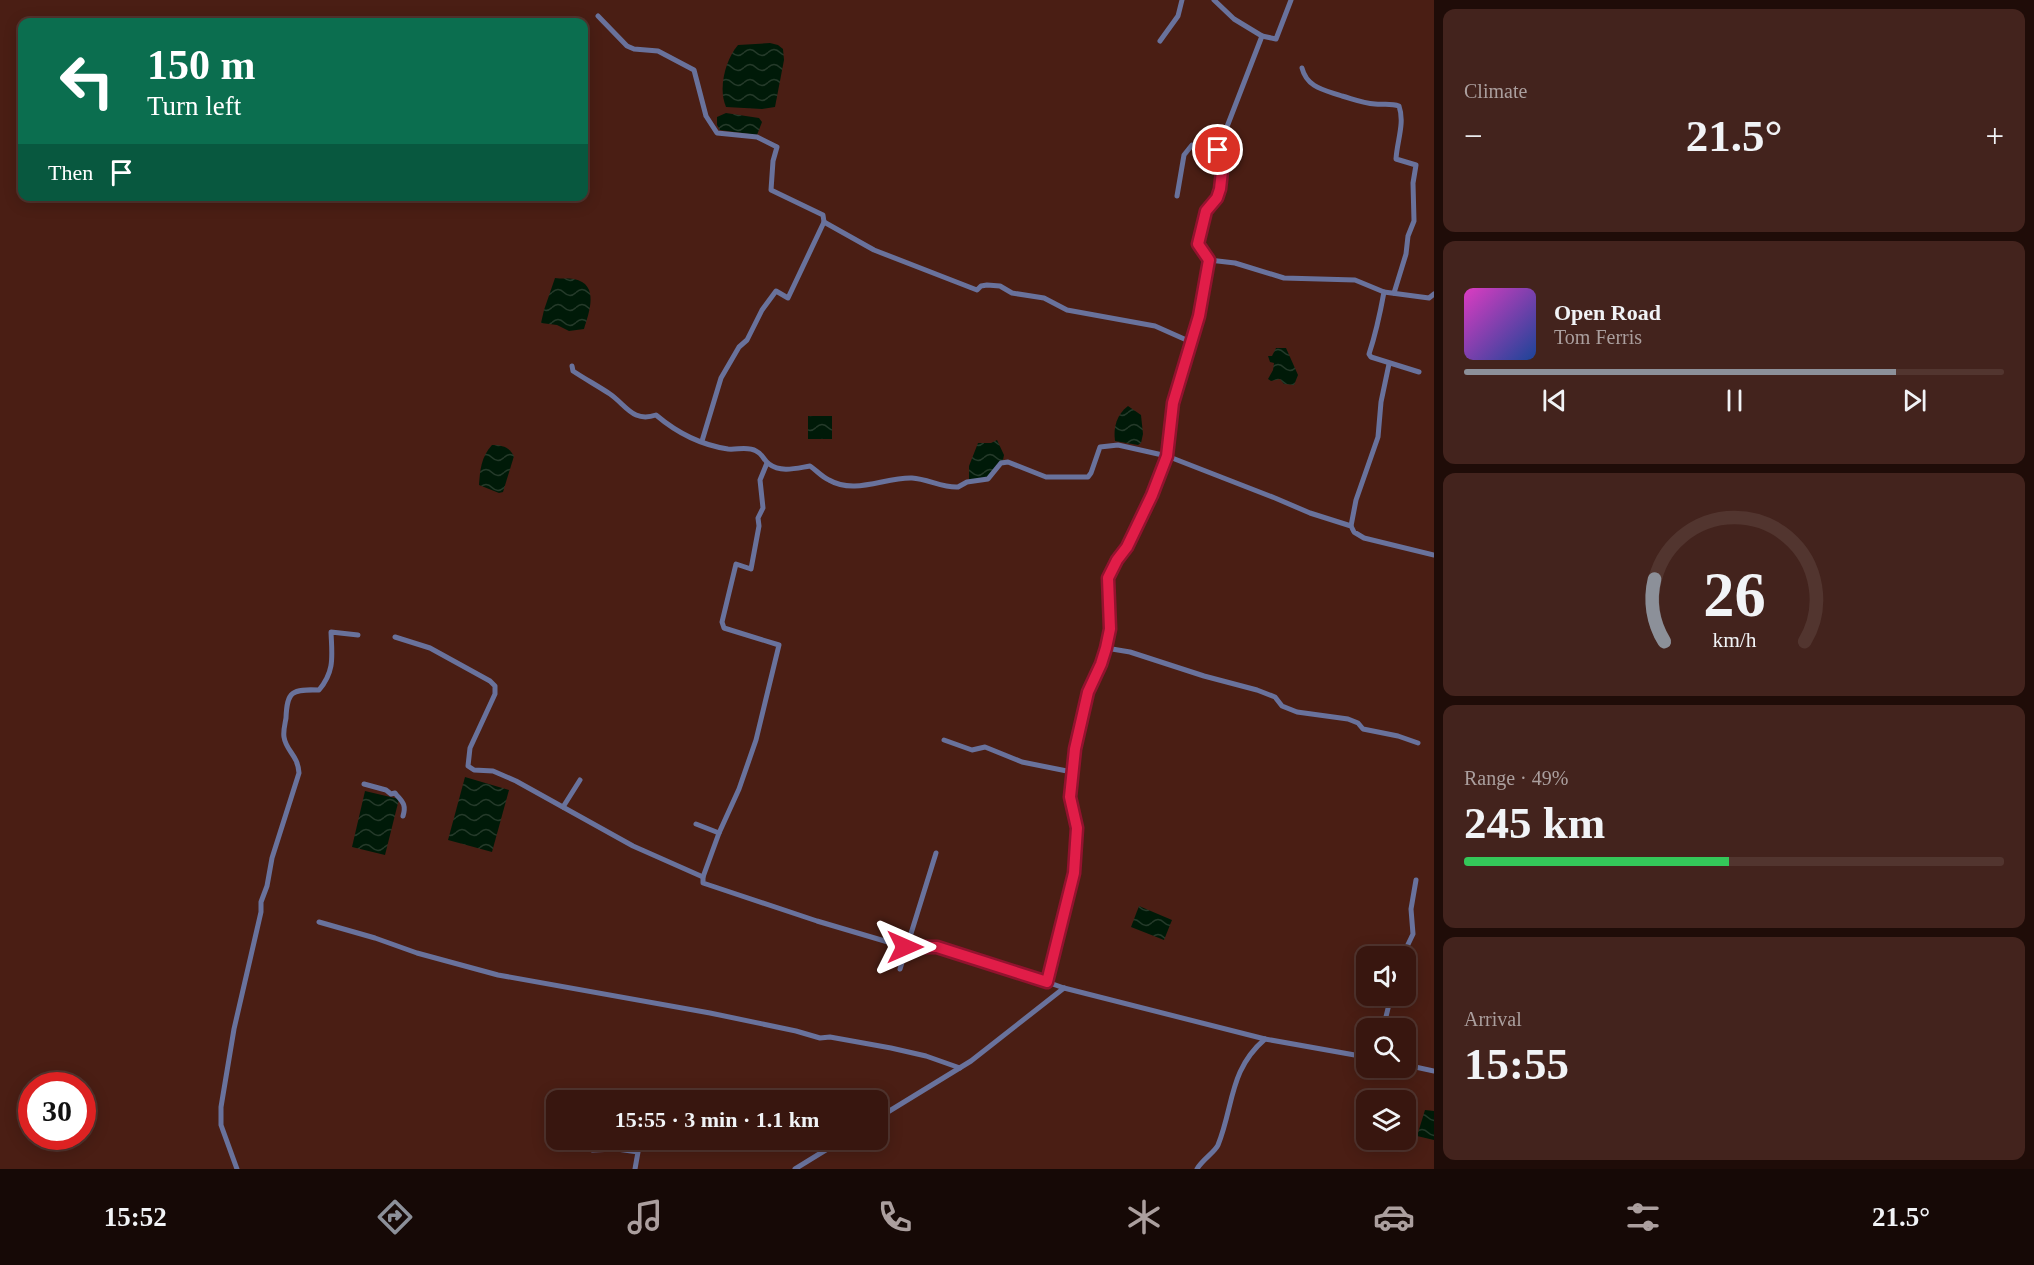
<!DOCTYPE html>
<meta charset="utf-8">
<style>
:root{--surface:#38160f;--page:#43231d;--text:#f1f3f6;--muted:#ab9f9e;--line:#52352f;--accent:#8c9099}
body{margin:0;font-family:Georgia,serif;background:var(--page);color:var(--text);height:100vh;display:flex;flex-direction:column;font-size:22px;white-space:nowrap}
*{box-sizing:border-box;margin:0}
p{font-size:20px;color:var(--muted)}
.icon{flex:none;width:33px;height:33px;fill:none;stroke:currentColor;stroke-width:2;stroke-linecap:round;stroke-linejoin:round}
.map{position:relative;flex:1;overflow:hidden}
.side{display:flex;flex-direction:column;gap:9px;padding:9px;background:#1f0c08;width:600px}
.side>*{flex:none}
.guide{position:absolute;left:18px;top:18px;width:570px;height:183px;border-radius:12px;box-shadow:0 3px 15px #0003,0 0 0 2px var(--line);background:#0b6e4f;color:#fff;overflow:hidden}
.controls{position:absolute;left:1356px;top:946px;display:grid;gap:12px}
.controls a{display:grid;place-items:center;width:60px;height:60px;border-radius:12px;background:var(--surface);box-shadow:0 3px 15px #0003,0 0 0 2px var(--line);font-size:30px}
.speed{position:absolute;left:18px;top:1072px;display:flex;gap:12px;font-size:30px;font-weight:700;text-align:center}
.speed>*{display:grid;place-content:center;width:78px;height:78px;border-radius:50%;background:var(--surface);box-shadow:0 3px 15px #0003,0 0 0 2px var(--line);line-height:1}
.speed .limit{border:9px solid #d22;background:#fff;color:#111}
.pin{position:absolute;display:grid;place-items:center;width:51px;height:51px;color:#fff;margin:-26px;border:3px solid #fff;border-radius:50%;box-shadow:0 2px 6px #0007}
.me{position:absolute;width:66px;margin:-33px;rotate:90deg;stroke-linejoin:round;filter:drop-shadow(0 0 4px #0008)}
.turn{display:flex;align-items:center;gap:21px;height:126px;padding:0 30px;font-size:27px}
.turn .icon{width:78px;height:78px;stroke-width:2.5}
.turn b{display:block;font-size:42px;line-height:51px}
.then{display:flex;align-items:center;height:57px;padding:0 30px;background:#0003;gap:12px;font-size:22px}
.big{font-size:45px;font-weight:700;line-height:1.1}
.side .tile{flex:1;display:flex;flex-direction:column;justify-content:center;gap:9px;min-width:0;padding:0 21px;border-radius:12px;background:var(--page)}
.side .dial{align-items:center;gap:0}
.dial svg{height:156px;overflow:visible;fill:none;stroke:var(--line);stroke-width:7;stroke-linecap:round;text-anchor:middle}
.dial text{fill:var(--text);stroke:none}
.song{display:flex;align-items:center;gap:18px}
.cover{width:72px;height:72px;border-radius:9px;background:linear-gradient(135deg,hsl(310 70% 55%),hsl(220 70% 35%))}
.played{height:6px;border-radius:3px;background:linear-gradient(90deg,var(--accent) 80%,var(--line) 80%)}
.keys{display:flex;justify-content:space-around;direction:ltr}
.heat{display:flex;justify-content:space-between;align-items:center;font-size:33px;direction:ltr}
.charge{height:9px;border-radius:4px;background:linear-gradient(90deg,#34c759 49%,var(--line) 0)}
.trip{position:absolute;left:546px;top:1090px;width:342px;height:60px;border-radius:12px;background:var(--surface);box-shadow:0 3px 15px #0003,0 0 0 2px var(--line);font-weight:700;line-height:60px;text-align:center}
.tab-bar{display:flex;height:96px;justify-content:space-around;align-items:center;background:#160906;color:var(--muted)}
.tab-bar .icon{width:42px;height:42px}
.tab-bar .selected{color:var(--accent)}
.tab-bar b{font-size:27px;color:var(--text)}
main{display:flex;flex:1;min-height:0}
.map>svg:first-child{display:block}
.water{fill:url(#water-waves)}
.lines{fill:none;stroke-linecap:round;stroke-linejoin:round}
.minor{stroke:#69729c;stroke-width:5}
.route-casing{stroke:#92132f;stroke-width:15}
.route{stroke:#e11d48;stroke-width:10}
</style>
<main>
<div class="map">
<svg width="1434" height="1169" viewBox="0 0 1434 1169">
<defs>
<pattern id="water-waves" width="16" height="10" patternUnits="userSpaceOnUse" patternTransform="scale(1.5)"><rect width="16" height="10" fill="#001a08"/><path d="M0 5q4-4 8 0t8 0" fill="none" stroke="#253a2a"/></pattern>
</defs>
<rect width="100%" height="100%" fill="#4a1e14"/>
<!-- water -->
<g class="water">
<path d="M 770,43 L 778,45 L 783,49 L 784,60 L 775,107 L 762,109 L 726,107 C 718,89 725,60 738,45 Z"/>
<polygon points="726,113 759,118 762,122 757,135 720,130 717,125 717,117"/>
<path d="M 555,278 C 561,279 568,278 574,279 C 600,284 589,313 584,329 L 569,331 L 557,325 L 541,323 L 544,310 Z"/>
<polygon points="1276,348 1286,348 1298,375 1294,385 1284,384 1280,379 1271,381 1268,379 1273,370 1274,363 1270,362 1268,356 1272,356"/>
<path d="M 1128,406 L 1141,415 L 1143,434 L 1141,443 L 1138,445 L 1115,441 C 1113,427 1117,414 1128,406 Z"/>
<rect x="808" y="416" width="24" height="23"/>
<path d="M 997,440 L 1004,455 L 1003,460 C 995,464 996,470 990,475 C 985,479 975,479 969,480 L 969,466 L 978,443 L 991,443 Z"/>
<path d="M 492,445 C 502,445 509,447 514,456 L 503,492 L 499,493 L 479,485 C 480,470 481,457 492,445 Z"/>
<polygon points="465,777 509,790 492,852 448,840"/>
<polygon points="365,791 399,799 385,855 352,847"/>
<polygon points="1139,906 1172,920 1164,940 1131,927"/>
<polygon points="1425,1110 1434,1111 1434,1140 1417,1136"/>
</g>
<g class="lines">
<!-- minor -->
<g class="minor">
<polyline points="598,16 627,46 634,49 658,51 694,70 706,116 717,133 757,137 777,147 773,161 771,190 823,215 824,222 788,298 776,291 762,310 747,340 739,347 721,378 702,441"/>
<polyline points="1262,36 1276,39 1291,0"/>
<polyline points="1160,41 1178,16 1182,0"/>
<path d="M 1302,68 C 1307,88 1325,90 1342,96 C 1353,99 1363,103 1375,104 C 1383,105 1391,103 1399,106 C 1405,123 1397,141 1396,159 L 1416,165 L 1413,183 L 1414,221 L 1408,236 L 1406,254 L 1394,293"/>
<polyline points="1177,196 1184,155 1192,145 1218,150"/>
<polyline points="824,222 874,250 977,290 981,286 987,285 1000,286 1012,293 1044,298 1067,310 1155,326 1191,342"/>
<polyline points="1209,260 1198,244 1206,211 1217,198 1220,189 1222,171 1218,150 1262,36 1234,19 1214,0"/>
<path d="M 1384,292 C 1380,314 1376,333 1369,354 L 1371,357 L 1419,372"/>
<path d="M 572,366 L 573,371 C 585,379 598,386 610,394 C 626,405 633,423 656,415 C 676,432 701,445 728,449 C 737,450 748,446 756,451 C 763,454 764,461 769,464 C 781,473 797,468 810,466 C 816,470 822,477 829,480 C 855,495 885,477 912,478 C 928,479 943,488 958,487 L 967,482 L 988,479 L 1001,463 L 1008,462 L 1046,477 L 1088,477 L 1091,473 L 1100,447 L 1118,445 L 1167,456 L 1275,498 L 1310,513 L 1351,526 L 1354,532 L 1364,538 L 1434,555"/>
<polyline points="767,463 760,480 763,508 758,518 759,526 751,569 736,564 722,622 724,628 779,645 756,740 739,789 719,833 703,877 703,883 817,921 905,947 937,947 990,962 1064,988 1265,1039 1366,1057"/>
<polyline points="1351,526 1356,500 1378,437 1381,402 1389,364"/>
<polyline points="395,637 430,648 490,681 495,686 495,694 470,748 468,766 474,770 493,771 516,781 633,846 703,877"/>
<polyline points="1106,648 1130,652 1204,676 1257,690 1275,697 1282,706 1297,712 1348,719 1358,723 1363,729 1398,736 1418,743"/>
<polyline points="944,740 972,750 985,747 1022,762 1072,772"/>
<path d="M 364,784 L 386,790 L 391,794 L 395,793 C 401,801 407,803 403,816"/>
<polyline points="563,807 580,780"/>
<polyline points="696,824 719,833"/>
<polyline points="319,922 375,938 417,953 498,975 710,1013 796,1031 820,1038 830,1037 891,1048 926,1056 960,1068"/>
<polyline points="1402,957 1413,934 1411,909 1416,880"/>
<polyline points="900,969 936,853"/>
<polyline points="1047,982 1074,873 1077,828 1070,797 1075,749 1088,692 1101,664 1106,648 1110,629 1108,578 1117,560 1127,547 1152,495 1167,456 1173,403 1199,316 1203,283 1209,260 1235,263 1284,278 1355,280 1384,292 1429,298 1434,294"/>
<polyline points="1383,1029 1391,996"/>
<polyline points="1406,1065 1434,1071"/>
<polyline points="878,1118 971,1061 1064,988"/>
<polyline points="592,1150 617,1149 638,1152 635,1169"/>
<path d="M 237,1169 L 221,1125 L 221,1107 L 234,1029 L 261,912 L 261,902 L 267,886 L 272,858 L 299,773 C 298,755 286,751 284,737 C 283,731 285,724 286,718 C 287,691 292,689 319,690 C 335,671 332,656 331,632 L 358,635"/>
<polyline points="795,1169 842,1140"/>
<path d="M 1197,1169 C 1202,1160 1215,1152 1218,1145 C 1234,1105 1229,1070 1265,1039"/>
</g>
</g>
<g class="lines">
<defs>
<polyline id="route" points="905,947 937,947 1047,982 1074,873 1077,828 1070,797 1075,749 1088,692 1101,664 1106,648 1110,629 1108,578 1117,560 1127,547 1152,495 1167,456 1173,403 1199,316 1209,260 1198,244 1206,211 1217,198 1220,189 1222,171 1218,150"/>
</defs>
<!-- route casing -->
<use href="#route" class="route-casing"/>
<!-- route -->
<use href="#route" class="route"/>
</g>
</svg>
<div class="controls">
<a><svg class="icon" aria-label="sound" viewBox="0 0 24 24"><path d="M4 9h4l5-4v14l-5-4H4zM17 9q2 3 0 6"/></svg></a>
<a><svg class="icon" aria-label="search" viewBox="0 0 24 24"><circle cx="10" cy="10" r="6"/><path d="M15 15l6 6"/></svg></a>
<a><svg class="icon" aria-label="layers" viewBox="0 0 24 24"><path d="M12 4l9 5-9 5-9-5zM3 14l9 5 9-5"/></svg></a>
</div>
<div class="speed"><div class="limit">30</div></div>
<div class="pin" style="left:1218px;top:150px;background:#d93025"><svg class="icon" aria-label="arrive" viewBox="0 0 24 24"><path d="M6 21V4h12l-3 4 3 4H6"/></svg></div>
<svg class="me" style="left:905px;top:947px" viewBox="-20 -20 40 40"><path d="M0-17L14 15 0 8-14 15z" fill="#e11d48" stroke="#fff" stroke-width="4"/></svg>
<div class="trip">15:55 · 3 min · 1.1 km</div>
<div class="guide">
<div class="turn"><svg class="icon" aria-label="left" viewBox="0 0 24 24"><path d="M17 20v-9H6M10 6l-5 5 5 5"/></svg><div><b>150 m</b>Turn left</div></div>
<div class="then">Then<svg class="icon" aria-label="arrive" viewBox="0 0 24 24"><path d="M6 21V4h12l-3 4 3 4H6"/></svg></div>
</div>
</div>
<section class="side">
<div class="tile"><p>Climate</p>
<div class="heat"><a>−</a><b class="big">21.5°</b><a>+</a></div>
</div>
<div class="tile">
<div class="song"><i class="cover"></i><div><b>Open Road</b><p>Tom Ferris</p></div></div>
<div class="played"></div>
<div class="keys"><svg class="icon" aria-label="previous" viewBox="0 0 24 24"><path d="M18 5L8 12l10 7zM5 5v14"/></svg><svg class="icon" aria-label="pause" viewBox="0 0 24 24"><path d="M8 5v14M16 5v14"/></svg><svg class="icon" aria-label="next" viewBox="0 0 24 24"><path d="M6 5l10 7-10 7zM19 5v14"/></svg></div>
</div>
<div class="tile dial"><svg viewBox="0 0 100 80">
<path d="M14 69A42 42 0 1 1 86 69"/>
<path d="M14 69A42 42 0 0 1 9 37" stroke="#8c9099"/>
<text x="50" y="56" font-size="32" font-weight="700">26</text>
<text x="50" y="72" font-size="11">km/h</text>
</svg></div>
<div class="tile"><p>Range · 49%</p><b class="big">245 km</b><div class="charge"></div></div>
<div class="tile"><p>Arrival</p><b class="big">15:55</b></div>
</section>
</main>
<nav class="tab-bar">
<b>15:52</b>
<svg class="icon selected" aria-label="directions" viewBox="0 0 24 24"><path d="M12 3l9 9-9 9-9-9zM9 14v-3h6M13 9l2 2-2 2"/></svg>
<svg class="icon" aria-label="music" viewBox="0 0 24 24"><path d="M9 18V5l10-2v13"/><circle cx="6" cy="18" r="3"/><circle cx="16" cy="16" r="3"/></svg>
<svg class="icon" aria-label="phone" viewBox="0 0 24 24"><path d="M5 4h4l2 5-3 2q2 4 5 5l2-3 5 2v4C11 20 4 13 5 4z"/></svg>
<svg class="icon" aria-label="climate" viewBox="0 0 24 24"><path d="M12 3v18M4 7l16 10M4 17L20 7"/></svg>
<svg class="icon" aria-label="car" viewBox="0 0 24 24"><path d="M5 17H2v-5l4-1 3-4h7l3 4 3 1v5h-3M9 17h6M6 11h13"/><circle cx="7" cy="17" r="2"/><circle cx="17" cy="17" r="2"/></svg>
<svg class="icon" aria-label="filters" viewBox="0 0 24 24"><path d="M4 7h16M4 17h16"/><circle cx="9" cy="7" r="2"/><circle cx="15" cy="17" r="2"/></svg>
<b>21.5°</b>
</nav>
